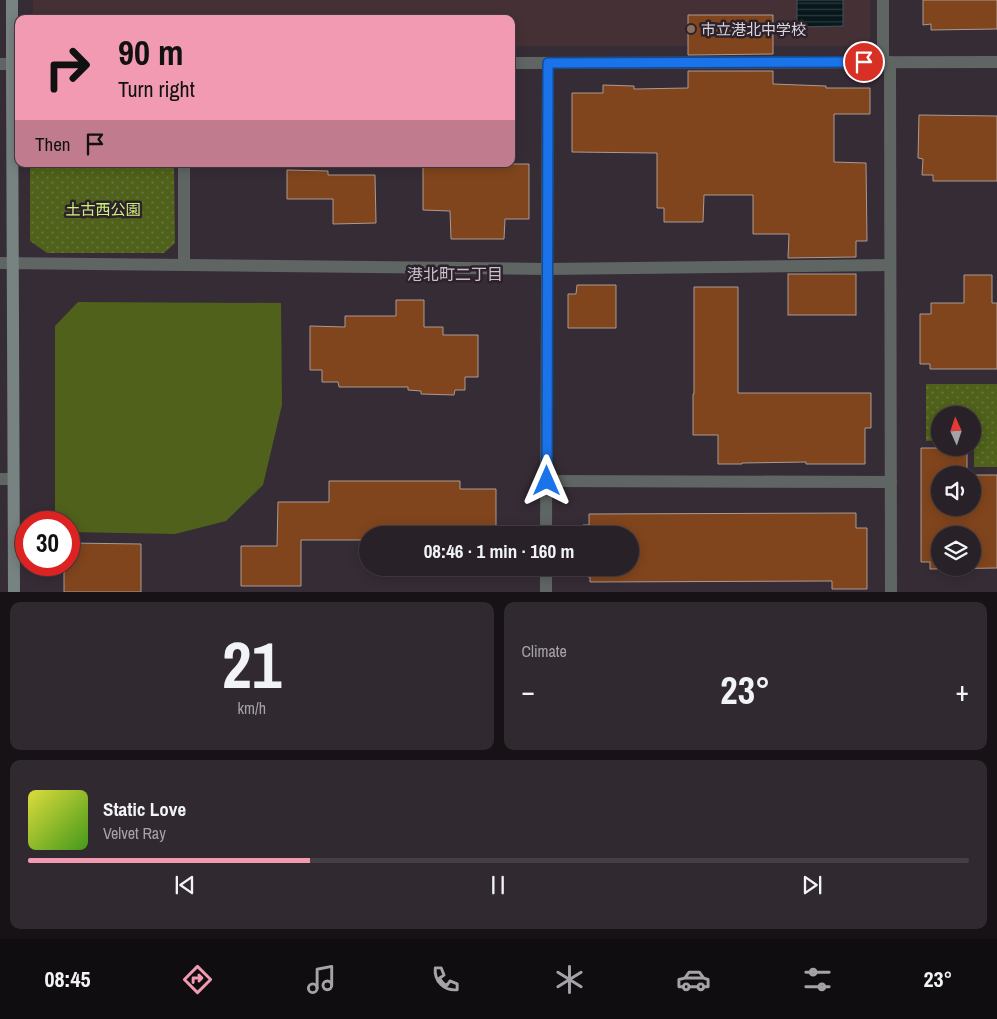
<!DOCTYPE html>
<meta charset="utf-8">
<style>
:root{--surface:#282128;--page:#302930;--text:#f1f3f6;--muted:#a5a3a8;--line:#443e45;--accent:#f19ab2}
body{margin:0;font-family:"Archivo Narrow","Noto Sans JP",sans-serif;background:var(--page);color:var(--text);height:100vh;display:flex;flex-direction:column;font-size:19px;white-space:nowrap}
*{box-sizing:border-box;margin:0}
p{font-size:16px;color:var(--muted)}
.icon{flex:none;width:28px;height:28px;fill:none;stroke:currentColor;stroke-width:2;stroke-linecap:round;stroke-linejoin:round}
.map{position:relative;height:592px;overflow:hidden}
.side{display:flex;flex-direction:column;gap:10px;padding:10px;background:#161216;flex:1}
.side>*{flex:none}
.hud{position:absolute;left:15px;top:15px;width:500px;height:152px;border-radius:10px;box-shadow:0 2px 12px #0003,0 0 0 1px var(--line);background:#f19ab2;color:#111;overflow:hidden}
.needle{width:32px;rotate:357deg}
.fabs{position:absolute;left:931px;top:406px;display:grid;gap:10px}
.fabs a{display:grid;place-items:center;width:50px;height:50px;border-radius:50%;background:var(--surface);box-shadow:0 2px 12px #0003,0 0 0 1px var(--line);font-size:25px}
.speed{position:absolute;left:15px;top:511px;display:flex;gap:10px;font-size:25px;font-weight:700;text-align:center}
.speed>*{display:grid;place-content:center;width:65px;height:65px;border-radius:50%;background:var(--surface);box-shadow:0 2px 12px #0003,0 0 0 1px var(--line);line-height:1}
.speed .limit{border:8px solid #d22;background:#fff;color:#111}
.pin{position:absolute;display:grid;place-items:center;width:42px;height:42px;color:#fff;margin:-21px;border:2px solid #fff;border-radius:50%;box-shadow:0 1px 5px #0007}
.me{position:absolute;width:55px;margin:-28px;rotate:0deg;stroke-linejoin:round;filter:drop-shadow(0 0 4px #0008)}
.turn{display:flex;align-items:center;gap:18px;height:105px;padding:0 20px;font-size:22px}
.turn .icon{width:65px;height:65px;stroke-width:2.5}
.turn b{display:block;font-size:35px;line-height:42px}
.then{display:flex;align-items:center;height:48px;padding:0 20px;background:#0003;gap:10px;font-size:19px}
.big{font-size:38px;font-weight:700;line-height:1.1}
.side .widget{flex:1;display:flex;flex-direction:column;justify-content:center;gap:8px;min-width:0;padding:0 18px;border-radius:10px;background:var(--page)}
.side .dial{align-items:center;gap:0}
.dial b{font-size:65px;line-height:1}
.song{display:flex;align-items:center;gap:15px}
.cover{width:60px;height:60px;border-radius:8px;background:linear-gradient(135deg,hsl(60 70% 55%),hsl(100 70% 35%))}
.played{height:5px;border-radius:2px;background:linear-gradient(90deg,var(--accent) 30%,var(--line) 30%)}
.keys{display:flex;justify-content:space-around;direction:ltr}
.heat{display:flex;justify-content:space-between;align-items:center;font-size:28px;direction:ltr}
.side .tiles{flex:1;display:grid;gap:10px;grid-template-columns:1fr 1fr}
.widget:last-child{grid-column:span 2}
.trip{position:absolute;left:359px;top:526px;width:280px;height:50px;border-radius:25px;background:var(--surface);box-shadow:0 2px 12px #0003,0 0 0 1px var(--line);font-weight:700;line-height:50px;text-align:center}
.dock{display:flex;height:80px;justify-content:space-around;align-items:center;background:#100d10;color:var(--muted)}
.dock .icon{width:35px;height:35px}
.dock .active{color:var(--accent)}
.dock b{font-size:22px;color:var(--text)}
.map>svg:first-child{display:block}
.education{fill:#453135}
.grass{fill:url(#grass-dots)}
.pitch{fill:#4f611b}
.water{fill:url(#water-rules);stroke:#475156}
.building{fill:#80451d;stroke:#aa9a92;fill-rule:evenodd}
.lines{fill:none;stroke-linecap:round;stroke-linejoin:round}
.street{stroke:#5e6563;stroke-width:12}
.secondary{stroke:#778380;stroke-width:12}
.route-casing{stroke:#114b97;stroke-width:12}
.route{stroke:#1a73e8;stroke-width:9}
.education-dot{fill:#8d6e63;stroke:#2c222c;stroke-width:2}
.labels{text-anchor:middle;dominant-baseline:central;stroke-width:5;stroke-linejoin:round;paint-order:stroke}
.poi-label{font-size:15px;fill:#dcd6dc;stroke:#2c222c;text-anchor:start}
.park-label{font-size:15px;fill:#cef17a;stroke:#2c222c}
.neighbourhood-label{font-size:16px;fill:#cdc0cc;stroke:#2c222c}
</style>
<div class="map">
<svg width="997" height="592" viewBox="0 0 997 592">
<defs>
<pattern id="grass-dots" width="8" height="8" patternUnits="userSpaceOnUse" patternTransform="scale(1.25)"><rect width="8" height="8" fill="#4f611b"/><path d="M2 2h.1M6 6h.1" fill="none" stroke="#68773c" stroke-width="1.8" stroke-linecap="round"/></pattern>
<pattern id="water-rules" width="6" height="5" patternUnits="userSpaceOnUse" patternTransform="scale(1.25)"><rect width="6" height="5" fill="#07181c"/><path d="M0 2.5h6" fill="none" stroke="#2b393c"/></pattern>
</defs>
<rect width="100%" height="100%" fill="#362c36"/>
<!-- education -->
<polygon class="education" points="33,0 870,0 870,39 866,46 511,46 511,19 33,19"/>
<!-- grass -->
<g class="grass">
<polygon points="30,164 174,164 175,243 164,253 47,253 30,241"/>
<polygon points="926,384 997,384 997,467 974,467 974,441 973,440 972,415 940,415 940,440 926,441"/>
</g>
<!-- pitch -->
<polygon class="pitch" points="78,302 281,303 282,405 263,485 226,521 175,534 69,532 69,522 55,522 55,326"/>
<!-- water -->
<polygon class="water" points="797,0 843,0 843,26 797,27"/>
<!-- building -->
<g class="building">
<polygon points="923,0 997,0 997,29 931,30 931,24 923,25"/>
<polygon points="688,15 773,15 773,54 688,55"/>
<polygon points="688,71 773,71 773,84 826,86 826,88 870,88 870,114 834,114 834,162 866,163 867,241 856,241 856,257 788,258 789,234 753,234 753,195 704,195 703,222 664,222 664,208 657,208 657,153 572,152 572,93 603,93 603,85 634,86 634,89 688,88"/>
<polygon points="919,115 997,116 997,181 933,181 933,175 922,175 923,159 918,158"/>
<polygon points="423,164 529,164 529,219 505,219 504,239 451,239 450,211 423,210"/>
<polygon points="287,170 328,171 328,175 375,175 376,223 333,224 333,199 287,199"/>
<rect x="788" y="274" width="68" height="41"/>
<polygon points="964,275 992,275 992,303 997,303 997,369 930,369 930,364 920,364 920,314 931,314 931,303 964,303"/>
<polygon points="577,285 616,285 616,328 568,328 568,294 576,294"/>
<polygon points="694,287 738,287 738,393 871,393 871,428 865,428 865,464 806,464 806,462 742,463 742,464 718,464 718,435 693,435 693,394 694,394"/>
<polygon points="396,300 424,300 424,327 443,327 443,335 478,335 478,377 465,377 465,390 455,390 454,395 421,394 421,391 408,390 408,387 339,387 338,382 322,382 322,370 310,370 310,326 345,327 345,316 396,316"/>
<path d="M 921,448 L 967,448 L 967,475 L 997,475 L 997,568 L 930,569 L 930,562 L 921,562 ZM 940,475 L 972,475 L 972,508 L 940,508 ZM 940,535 L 972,535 L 972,568 L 940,568 Z"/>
<polygon points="329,481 460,481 460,489 496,489 496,532 484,532 484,535 368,535 368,540 301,540 301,586 241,586 241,546 277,546 278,502 329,502"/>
<polygon points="856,513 856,528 867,528 867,589 832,589 832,581 590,582 590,577 583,576 583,568 630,568 630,535 583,535 583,525 589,525 589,514"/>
<polygon points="69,543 141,544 141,592 64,592 64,565 69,565"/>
</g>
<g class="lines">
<!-- street -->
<g class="street">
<polyline points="883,0 883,62"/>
<polyline points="890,62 891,592"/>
<polyline points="511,63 997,62"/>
<polyline points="0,64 19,64"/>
<polyline points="0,263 547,269 890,265"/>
<polyline points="184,265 184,164"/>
<polyline points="0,479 13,479"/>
<polyline points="547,481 891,482"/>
<polyline points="546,535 548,63"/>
<polyline points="546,592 546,568"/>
</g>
<!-- secondary -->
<polyline class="secondary" points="12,0 12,64 14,592"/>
</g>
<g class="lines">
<defs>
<polyline id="route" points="547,481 548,63 864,62"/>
</defs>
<!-- route casing -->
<use href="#route" class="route-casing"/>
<!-- route -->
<use href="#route" class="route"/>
</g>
<!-- markers -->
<circle class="education-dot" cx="691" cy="29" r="5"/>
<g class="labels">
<!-- poi labels -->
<g class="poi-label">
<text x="701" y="29">市立港北中学校</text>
</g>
<!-- park labels -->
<g class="park-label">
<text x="103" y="209">土古西公園</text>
</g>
<!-- neighbourhood labels -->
<g class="neighbourhood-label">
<text x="455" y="274">港北町二丁目</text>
</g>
</g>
</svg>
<div class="fabs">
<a><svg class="needle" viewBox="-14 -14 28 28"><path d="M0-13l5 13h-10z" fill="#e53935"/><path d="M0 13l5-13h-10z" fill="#a5a3a8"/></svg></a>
<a><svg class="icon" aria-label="sound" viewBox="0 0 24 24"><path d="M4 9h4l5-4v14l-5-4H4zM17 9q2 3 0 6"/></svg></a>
<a><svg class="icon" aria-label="layers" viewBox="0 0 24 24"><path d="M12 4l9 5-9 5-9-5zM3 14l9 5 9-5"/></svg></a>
</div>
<div class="speed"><div class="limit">30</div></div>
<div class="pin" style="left:864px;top:62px;background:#d93025"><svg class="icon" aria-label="arrive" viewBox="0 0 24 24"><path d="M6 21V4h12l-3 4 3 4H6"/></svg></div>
<svg class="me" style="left:547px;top:481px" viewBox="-20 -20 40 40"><path d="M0-17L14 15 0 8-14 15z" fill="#1a73e8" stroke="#fff" stroke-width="4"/></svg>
<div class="trip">08:46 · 1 min · 160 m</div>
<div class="hud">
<div class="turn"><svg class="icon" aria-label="right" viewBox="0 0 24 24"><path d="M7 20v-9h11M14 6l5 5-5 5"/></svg><div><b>90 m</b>Turn right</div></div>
<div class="then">Then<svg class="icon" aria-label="arrive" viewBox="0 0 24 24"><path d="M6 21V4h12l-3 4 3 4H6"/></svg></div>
</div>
</div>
<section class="side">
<div class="tiles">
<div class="widget dial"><b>21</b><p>km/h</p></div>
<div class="widget"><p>Climate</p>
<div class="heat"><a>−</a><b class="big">23°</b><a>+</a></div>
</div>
<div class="widget">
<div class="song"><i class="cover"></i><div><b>Static Love</b><p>Velvet Ray</p></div></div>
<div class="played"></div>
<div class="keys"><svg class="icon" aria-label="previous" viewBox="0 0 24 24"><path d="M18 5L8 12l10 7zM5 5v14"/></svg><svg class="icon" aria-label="pause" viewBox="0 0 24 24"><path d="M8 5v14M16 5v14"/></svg><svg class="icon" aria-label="next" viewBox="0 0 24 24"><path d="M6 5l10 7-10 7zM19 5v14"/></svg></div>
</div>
</div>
</section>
<nav class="dock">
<b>08:45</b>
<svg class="icon active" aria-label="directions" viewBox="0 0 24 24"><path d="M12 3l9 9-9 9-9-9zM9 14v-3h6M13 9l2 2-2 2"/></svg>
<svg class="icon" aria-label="music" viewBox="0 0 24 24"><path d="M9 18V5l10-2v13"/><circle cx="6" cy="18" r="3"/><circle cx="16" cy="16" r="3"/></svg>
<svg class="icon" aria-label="phone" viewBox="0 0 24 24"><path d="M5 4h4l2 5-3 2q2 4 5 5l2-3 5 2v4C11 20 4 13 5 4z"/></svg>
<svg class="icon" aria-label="climate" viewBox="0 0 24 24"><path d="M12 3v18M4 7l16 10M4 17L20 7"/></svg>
<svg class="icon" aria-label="car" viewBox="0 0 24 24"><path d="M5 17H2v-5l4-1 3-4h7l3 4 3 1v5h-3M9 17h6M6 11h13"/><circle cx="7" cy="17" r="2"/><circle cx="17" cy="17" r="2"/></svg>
<svg class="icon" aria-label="filters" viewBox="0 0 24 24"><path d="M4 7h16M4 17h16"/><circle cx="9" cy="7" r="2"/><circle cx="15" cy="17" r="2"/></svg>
<b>23°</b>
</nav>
